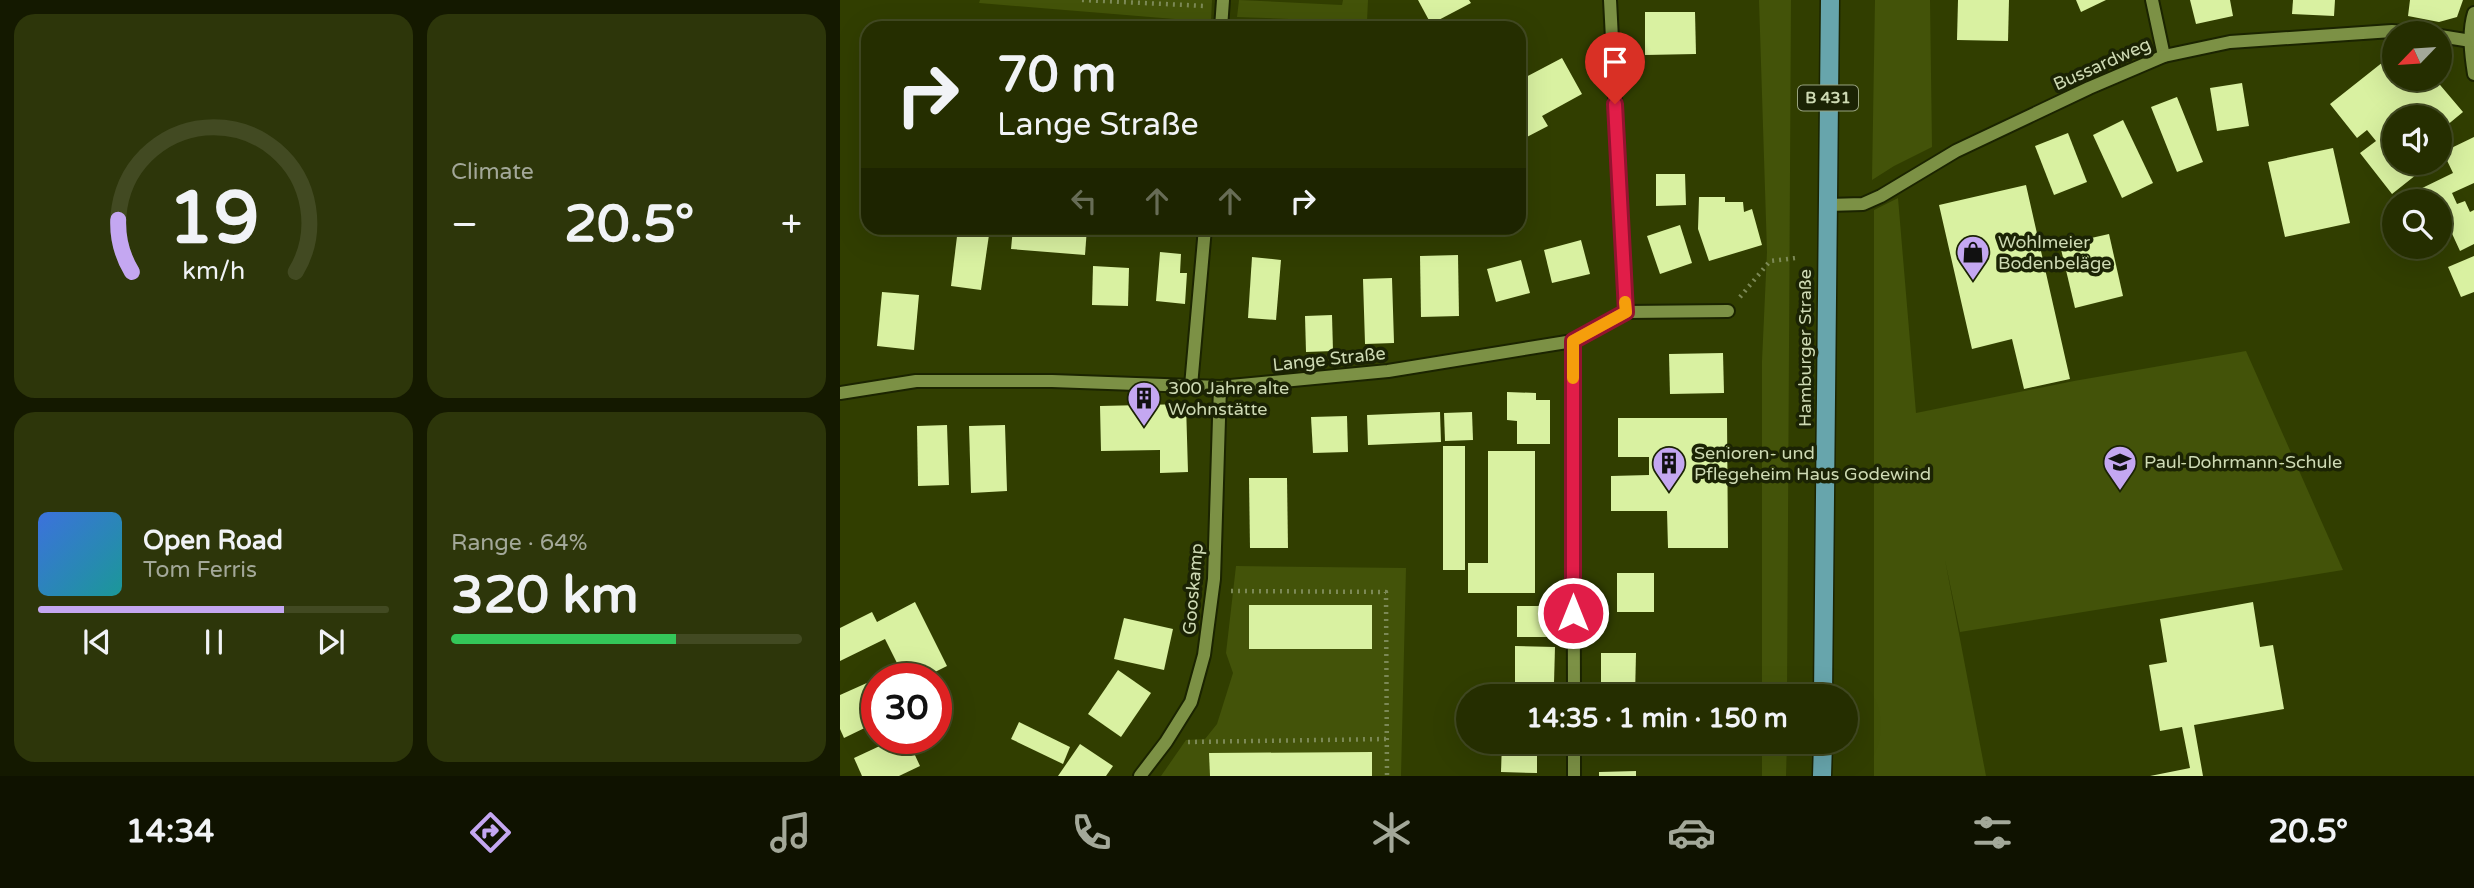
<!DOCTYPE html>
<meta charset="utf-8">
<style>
:root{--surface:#252e00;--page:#2d360a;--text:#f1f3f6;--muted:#a3a899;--line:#424a22;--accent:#c4a7f1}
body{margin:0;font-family:"Varela Round",sans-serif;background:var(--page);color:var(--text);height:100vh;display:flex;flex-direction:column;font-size:26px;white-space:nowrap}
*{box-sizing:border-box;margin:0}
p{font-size:23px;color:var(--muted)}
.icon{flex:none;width:38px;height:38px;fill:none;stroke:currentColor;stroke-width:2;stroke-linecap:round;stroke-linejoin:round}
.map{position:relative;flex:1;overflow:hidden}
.side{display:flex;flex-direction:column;gap:14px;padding:14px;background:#141900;width:840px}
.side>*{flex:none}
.guide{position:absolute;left:21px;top:21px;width:665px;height:214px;border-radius:21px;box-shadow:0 7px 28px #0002,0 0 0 2px var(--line);background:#252e00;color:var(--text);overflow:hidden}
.needle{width:46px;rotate:245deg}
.controls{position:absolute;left:1542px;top:21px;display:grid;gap:14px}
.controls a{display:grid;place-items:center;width:70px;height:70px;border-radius:50%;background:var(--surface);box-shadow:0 7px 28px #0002,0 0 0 2px var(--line);font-size:35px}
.speed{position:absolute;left:21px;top:663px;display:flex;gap:14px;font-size:35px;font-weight:700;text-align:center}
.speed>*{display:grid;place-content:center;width:91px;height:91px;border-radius:50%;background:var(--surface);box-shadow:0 7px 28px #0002,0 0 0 2px var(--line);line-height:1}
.speed .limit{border:10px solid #d22;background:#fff;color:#111}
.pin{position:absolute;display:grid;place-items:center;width:60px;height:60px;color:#fff;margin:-72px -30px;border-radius:50% 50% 50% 0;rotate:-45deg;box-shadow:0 0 7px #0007}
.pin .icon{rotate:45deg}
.me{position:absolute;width:77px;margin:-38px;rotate:0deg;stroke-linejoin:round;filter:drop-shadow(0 0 5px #0008)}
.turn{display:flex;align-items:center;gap:24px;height:147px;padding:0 21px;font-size:32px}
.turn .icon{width:91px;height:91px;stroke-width:2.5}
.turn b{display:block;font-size:49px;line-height:60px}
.lanes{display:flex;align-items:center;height:66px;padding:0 21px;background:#0003;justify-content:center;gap:35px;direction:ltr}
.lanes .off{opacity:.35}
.big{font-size:52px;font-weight:700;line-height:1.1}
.side .tile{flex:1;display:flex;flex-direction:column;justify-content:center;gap:10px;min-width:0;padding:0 24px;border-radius:21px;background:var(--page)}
.side .dial{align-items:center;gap:0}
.dial svg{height:182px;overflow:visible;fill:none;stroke:var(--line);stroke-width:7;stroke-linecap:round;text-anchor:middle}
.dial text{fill:var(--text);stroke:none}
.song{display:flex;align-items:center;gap:21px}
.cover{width:84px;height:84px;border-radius:10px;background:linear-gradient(135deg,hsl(220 70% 55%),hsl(180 70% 35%))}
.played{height:7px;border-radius:4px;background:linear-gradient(90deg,var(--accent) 70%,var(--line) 70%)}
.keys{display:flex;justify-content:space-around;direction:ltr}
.heat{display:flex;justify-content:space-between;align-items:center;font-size:38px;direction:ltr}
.charge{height:10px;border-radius:5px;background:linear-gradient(90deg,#34c759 64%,var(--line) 0)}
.side .tiles{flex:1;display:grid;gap:14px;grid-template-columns:repeat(2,1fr)}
.trip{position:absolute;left:616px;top:684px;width:402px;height:70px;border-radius:35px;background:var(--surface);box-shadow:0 7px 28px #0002,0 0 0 2px var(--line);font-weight:700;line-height:70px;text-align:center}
.tabs{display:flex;height:112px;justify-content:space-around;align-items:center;background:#0f1200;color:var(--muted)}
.tabs .icon{width:49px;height:49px}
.tabs .selected{color:var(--accent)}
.tabs b{font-size:32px;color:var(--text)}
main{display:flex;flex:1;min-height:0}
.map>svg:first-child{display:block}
.green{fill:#435309}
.building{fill:#d9f1a1}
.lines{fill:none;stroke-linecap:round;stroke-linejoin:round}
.minor-casing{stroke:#1b2400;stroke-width:16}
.major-casing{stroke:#1b2400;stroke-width:21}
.path{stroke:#7c8956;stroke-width:4.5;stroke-dasharray:2 5;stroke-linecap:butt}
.minor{stroke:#7c9145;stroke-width:12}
.major{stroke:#67a5ac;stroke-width:18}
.route-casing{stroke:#92132f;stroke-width:18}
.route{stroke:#e11d48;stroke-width:12}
.slow{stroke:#f59e0b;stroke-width:12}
.labels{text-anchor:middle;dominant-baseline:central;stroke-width:7;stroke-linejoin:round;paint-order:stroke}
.shield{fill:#1b2304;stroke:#98a37f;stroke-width:2}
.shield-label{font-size:16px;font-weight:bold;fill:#cedab4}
.street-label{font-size:18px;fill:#cedab4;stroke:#1b2304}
.poi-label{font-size:18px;fill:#cedab4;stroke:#1b2304;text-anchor:start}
</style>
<main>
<section class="side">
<div class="tiles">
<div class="tile dial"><svg viewBox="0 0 100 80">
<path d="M14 69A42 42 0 1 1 86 69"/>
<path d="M14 69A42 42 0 0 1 8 46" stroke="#c4a7f1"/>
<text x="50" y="56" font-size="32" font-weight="700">19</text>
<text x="50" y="72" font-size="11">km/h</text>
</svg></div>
<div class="tile"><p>Climate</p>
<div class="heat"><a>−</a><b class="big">20.5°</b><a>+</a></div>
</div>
<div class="tile">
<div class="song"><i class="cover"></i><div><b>Open Road</b><p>Tom Ferris</p></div></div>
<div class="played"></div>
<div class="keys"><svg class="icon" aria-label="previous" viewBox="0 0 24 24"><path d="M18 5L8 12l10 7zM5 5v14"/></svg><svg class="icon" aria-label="pause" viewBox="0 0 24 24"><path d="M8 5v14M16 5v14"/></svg><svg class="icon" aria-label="next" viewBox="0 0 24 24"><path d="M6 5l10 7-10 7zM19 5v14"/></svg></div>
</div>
<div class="tile"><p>Range · 64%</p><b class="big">320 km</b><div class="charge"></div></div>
</div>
</section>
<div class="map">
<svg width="1634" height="776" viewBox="0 0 1634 776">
<rect width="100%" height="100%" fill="#313e00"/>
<!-- green -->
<g class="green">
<polygon points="140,0 372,0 371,22 139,3"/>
<polygon points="399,0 502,5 503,0 528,0 527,22 397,17"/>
<polygon points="919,0 951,0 947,696 922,696 922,361 927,252"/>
<polygon points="1035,0 1090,0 1092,147 1054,166 1032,180"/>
<polygon points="1058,198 1076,413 1234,381 1406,351 1503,570 1120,632 1105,560 1146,776 1034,776 1034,210"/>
<polygon points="396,566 566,568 561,776 321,776 346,740 365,739 377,724 393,673 386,653"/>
<polygon points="922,742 947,742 946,776 922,776"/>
</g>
<!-- building -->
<g class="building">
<polygon points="578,0 629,0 631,3 591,24"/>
<polygon points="1118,0 1169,0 1168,41 1117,40"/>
<polygon points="1236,0 1266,0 1241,12"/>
<polygon points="1350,0 1390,0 1393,16 1356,24"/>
<polygon points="1453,0 1495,0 1494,16 1452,14"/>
<polygon points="1570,0 1623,0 1617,17 1599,22 1568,16"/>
<polygon points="805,12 855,12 856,54 805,55"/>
<polygon points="722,58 742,94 702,116 708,126 679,141 679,94 688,89 682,79"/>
<polygon points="1543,62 1551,72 1554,70 1554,79 1595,79 1623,112 1600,131 1600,117 1554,117 1554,163 1591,163 1552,194 1520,153 1536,141 1527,130 1517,138 1490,104"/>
<polygon points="1402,83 1409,126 1377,131 1370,88"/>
<polygon points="1337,97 1363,162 1337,172 1311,107"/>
<polygon points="1283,120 1313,183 1282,198 1253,135"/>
<polygon points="1228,133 1247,182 1214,195 1195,146"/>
<polygon points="1634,137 1634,183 1612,193 1617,204 1625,201 1630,212 1634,210 1634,244 1620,251 1603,214 1600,215 1600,201 1581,201 1576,191 1613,173 1603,152"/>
<polygon points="1493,148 1510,223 1445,237 1428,162"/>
<polygon points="816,174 845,174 846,205 816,206"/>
<polygon points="1186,185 1230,379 1184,389 1172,339 1132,349 1099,205"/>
<polygon points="859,197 885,197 885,202 903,202 904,212 912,209 922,245 869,261 858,229"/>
<polygon points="840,225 852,263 820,274 807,236"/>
<polygon points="118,228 150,228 141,290 111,286"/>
<polygon points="173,228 247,228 245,255 171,249"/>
<polygon points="1269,234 1283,296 1235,308 1220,245"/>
<polygon points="741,240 750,274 712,283 704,250"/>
<polygon points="320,252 341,254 340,273 347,273 345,304 316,301"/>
<polygon points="618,255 619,316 581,317 580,256"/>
<polygon points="1634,256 1634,292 1621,297 1608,267"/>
<polygon points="412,257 441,260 436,320 408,318"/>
<polygon points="681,260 690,293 656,302 647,269"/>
<polygon points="253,266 289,268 288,306 252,305"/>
<polygon points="552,278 554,343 525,344 523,279"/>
<polygon points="42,292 79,295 74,350 37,346"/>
<polygon points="492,315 493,351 466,352 465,316"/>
<polygon points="883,353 884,393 830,394 829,354"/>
<polygon points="667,392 696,393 696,400 710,400 710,444 677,444 677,421 667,420"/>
<polygon points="346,404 348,472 320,473 320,450 261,451 260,406"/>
<polygon points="600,412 601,442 528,445 527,415"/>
<polygon points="632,412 633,440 605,441 604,413"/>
<polygon points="507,416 508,452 473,453 471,417"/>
<polygon points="778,418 887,418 888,548 828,548 827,511 771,511 771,476 809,475 809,457 778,457"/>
<polygon points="107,425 109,485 78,486 77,426"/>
<polygon points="165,425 167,491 131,493 129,426"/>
<rect x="603" y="446" width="22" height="124"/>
<polygon points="648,451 695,451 695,593 628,593 628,563 648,563"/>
<polygon points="409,478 447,478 448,548 410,548"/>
<rect x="777" y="573" width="37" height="39"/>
<polygon points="75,602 107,666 81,679 65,679 45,639 0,661 0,628 32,612 37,622"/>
<polygon points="1413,602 1420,647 1433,645 1444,709 1354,725 1363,776 1310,776 1350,768 1342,727 1320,731 1309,665 1327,662 1320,619"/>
<rect x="409" y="605" width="123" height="44"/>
<rect x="677" y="606" width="37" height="31"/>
<polygon points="284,618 333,629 324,670 274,659"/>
<polygon points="675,646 715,647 714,683 675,682"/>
<polygon points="761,653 796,653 795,696 761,696"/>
<polygon points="278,670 311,693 281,737 248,714"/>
<polygon points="29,682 37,698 37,722 4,738 0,729 0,695"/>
<polygon points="667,686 699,687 699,696 667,696"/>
<polygon points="179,722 230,747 223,764 171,739"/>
<polygon points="57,738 67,738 80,766 59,776 22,776 14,758"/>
<polygon points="662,742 697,742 697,773 661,772"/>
<rect x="760" y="742" width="35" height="5"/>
<polygon points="240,744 273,766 266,776 218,776"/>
<polygon points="532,752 532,776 370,776 369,753"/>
<polygon points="796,771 796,776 759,776 759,772"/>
</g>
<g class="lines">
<defs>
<g id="minor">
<polyline points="770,0 786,312"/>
<polyline points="1312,0 1324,56"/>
<path d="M 1634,13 C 1628,32 1631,55 1634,74"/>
<polyline points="381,28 383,0"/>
<polyline points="1600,36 1631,41"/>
<polyline points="987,205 1023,204 1041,196 1116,151 1249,88 1324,56 1390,42 1552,31 1574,33"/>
<polyline points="733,341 734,696"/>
<polyline points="351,386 365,228"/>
<polyline points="0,393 76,381 212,381 380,387 548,371 733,341 786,312 888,311"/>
<polyline points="734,742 734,776"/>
<polyline points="300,776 326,742 351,702 364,655 374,579 380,387"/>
</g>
<g id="major">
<polyline points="983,696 990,0"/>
<polyline points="982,776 983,742"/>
</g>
</defs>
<!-- minor casing -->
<use href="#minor" class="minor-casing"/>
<!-- major casing -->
<use href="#major" class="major-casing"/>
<!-- path -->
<g class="path">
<polyline points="242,0 365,6"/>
<polyline points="900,297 930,261 956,258"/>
<polyline points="391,591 546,592 547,776"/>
<polyline points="348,742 547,739"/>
</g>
<!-- minor -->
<use href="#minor" class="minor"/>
<!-- major -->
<use href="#major" class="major"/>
</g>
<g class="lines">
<defs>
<polyline id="route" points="733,613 733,341 786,312 775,104"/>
</defs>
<!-- route casing -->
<use href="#route" class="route-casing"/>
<!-- route -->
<use href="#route" class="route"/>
<!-- slow -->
<polyline class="slow" points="733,378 733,341 786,312 785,302"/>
</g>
<!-- icons -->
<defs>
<symbol id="shop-pin" viewBox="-11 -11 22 30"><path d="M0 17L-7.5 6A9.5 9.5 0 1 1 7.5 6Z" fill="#c4a7f1" stroke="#1b2304"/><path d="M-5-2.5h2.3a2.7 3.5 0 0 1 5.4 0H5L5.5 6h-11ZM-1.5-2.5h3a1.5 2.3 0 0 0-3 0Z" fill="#111"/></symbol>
<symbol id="building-pin" viewBox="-11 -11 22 30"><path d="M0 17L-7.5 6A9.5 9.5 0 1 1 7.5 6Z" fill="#c4a7f1" stroke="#1b2304"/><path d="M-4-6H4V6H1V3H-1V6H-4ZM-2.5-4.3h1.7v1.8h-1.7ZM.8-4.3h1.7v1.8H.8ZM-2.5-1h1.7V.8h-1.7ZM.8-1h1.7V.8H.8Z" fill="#111"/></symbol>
<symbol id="school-pin" viewBox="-11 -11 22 30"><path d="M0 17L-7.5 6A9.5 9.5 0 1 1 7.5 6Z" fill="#c4a7f1" stroke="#1b2304"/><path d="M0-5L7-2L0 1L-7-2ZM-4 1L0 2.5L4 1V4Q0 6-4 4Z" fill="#111"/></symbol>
</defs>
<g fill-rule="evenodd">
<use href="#shop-pin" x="1114" y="233" width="38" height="52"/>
<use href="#building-pin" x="285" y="379" width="38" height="52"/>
<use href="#school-pin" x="1261" y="443" width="38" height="52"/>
<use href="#building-pin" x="810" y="444" width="38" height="52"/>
</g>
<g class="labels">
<!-- shield labels -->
<rect class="shield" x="958" y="85.5" width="60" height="25" rx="5"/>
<g class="shield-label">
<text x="988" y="98">B 431</text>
</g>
<!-- street labels -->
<g class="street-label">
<text transform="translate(1262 64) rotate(-24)">Bussardweg</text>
<text transform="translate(965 348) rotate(-90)">Hamburger Straße</text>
<text transform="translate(489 359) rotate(-6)">Lange Straße</text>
<text transform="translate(353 589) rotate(-85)">Gooskamp</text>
</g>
<!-- poi labels -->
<g class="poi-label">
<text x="1158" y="242">Wohlmeier<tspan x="1158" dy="21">Bodenbeläge</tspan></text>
<text x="328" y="388">300 Jahre alte<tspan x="328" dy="21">Wohnstätte</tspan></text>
<text x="854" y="453">Senioren- und<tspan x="854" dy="21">Pflegeheim Haus Godewind</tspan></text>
<text x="1304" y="462">Paul-Dohrmann-Schule</text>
</g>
</g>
</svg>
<div class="controls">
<a><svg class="needle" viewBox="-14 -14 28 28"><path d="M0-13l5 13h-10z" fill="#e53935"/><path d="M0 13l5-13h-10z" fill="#a3a899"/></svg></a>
<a><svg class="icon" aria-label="sound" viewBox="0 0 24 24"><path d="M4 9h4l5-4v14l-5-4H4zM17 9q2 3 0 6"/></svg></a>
<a><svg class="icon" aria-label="search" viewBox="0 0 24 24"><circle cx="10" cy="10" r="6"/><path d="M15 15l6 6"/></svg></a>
</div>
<div class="speed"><div class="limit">30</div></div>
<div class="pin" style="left:775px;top:104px;background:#d93025"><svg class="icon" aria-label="arrive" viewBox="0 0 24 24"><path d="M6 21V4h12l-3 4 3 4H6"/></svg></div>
<svg class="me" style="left:733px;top:613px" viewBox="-20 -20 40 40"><circle r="17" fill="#e11d48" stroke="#fff" stroke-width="3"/><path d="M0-11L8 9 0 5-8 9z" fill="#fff"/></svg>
<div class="trip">14:35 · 1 min · 150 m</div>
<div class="guide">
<div class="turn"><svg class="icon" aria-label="right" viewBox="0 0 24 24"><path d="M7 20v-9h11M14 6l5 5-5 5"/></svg><div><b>70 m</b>Lange Straße</div></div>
<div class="lanes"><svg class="icon off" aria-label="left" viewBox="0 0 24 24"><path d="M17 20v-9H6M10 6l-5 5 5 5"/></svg><svg class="icon off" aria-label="ahead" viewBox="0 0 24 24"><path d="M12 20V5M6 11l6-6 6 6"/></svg><svg class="icon off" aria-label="ahead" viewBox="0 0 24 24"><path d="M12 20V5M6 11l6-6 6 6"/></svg><svg class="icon" aria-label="right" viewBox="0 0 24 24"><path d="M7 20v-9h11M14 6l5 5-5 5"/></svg></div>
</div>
</div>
</main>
<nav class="tabs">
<b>14:34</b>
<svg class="icon selected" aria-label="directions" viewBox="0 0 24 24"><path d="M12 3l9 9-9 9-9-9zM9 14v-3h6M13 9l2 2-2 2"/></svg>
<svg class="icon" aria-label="music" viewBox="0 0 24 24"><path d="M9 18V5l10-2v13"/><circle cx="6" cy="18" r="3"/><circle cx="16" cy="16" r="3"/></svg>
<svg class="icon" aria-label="phone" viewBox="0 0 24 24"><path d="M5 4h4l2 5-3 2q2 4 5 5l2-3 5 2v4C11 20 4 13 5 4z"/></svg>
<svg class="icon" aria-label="climate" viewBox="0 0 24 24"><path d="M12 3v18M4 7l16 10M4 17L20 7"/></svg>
<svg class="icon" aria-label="car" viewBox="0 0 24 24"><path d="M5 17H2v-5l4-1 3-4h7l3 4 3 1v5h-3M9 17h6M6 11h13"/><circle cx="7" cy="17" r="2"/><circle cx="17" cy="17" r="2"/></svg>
<svg class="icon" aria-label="filters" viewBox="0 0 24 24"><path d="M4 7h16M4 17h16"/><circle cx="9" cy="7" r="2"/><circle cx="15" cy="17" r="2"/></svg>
<b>20.5°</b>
</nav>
